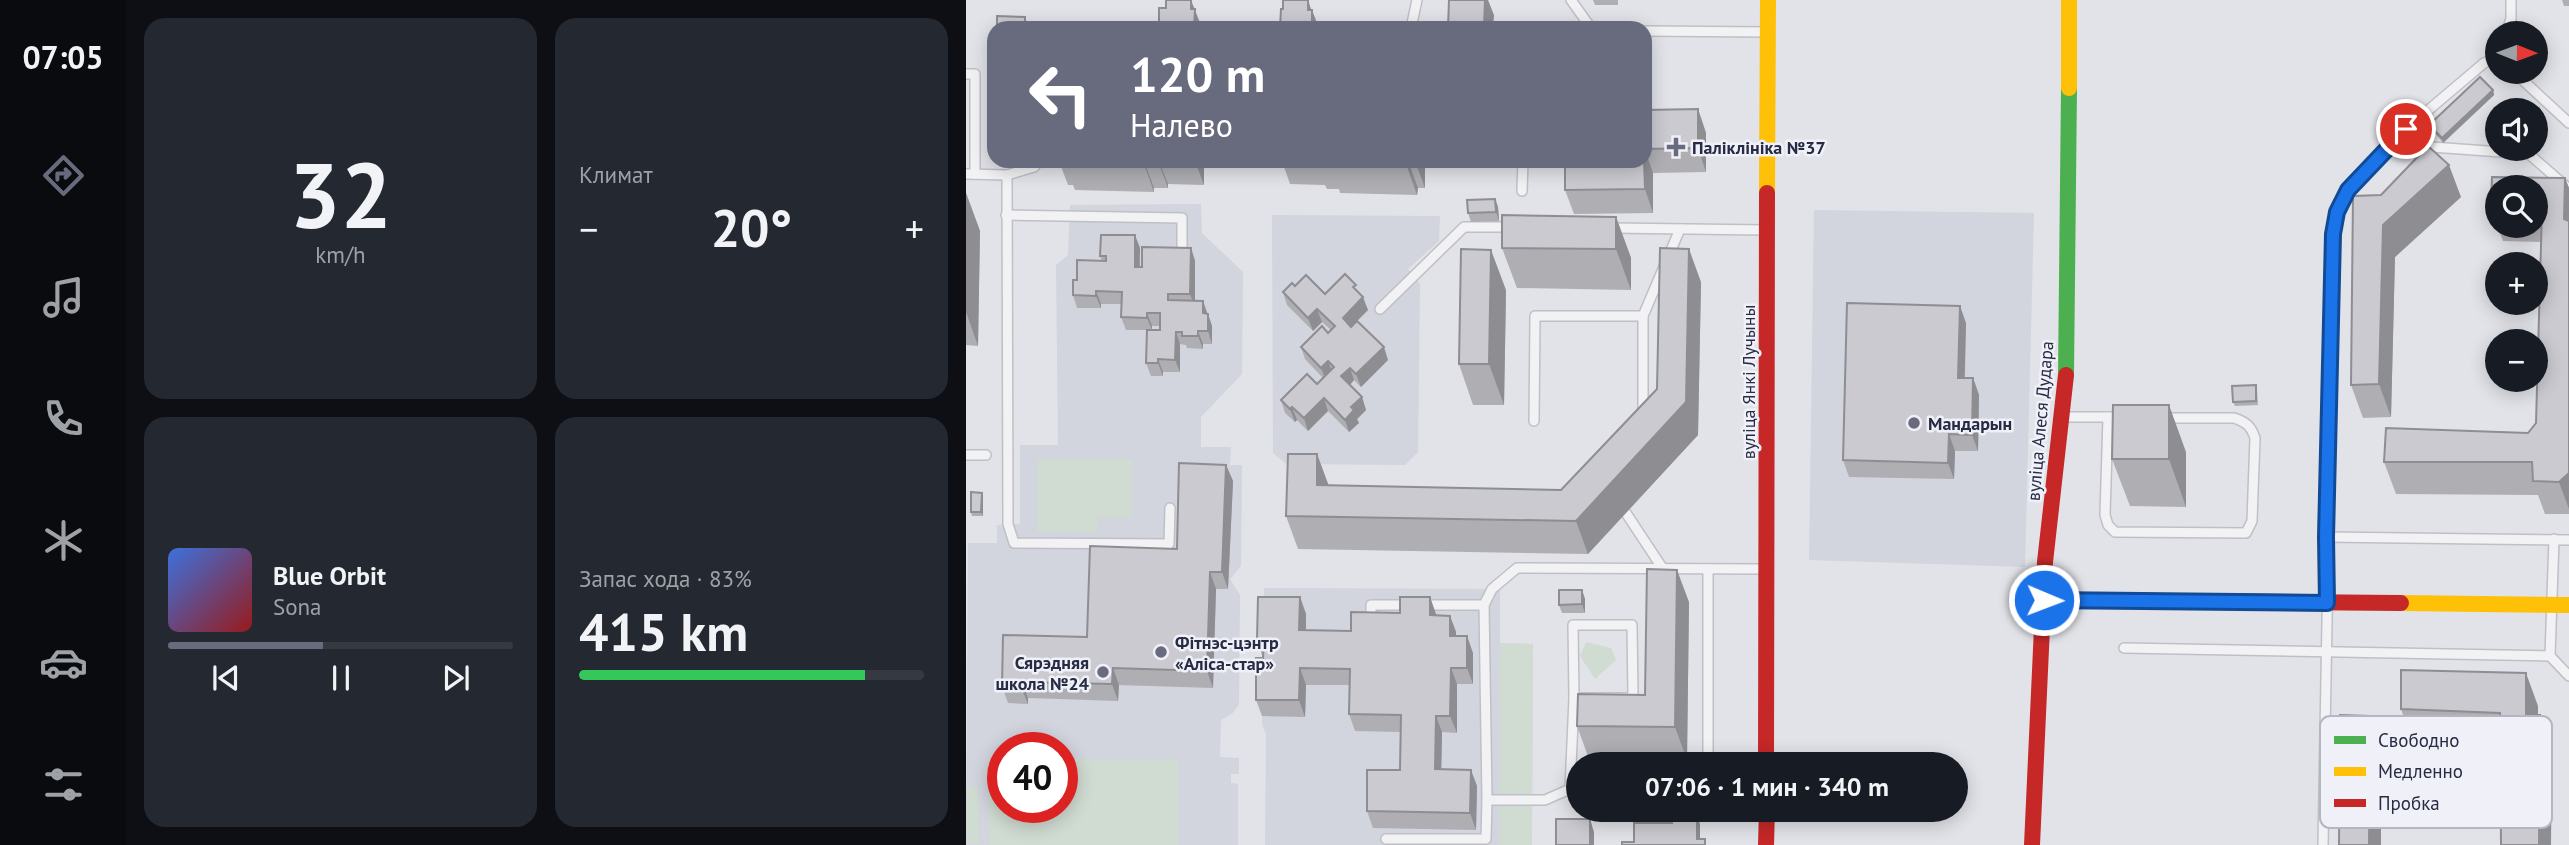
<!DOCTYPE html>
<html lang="ru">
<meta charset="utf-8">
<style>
:root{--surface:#171b24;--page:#242831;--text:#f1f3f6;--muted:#9ea1a6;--line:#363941;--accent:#686b7d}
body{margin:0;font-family:"PT Sans",sans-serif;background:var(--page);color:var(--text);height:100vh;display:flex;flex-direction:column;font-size:26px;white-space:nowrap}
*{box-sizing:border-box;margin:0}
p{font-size:23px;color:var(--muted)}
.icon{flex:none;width:38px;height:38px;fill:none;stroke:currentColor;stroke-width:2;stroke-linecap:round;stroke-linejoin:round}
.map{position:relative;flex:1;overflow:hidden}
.panel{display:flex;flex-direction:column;gap:18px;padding:18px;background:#0d0f14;width:840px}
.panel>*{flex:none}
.banner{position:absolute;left:21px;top:21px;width:665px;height:147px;border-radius:21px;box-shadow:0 4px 18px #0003;background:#686b7d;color:#fff;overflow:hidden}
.needle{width:46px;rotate:91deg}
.buttons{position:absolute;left:1519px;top:21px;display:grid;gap:14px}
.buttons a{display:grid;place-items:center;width:63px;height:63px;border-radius:50%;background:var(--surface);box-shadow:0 4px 18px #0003;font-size:35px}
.speed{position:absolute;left:21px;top:732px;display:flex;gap:14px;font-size:35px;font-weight:700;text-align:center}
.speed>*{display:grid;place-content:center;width:91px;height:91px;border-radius:50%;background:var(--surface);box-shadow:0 4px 18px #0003;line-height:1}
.speed .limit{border:10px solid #d22;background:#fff;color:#111}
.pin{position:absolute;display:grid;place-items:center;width:60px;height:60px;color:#fff;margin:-30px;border:4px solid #fff;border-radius:50%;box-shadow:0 2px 7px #0007}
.me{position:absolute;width:77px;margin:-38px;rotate:91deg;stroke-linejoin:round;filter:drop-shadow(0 0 5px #0008)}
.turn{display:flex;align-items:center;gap:24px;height:147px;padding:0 28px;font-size:32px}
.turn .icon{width:91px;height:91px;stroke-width:2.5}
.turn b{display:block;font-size:49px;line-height:60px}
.big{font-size:52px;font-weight:600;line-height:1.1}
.panel .card{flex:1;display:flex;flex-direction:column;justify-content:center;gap:10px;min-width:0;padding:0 24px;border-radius:21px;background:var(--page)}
.panel .dial{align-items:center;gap:0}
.dial b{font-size:91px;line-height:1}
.song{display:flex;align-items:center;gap:21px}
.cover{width:84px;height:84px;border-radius:10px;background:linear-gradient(135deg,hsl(220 70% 55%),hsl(0 70% 35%))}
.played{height:7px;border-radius:4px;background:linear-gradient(90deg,var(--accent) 45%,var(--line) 45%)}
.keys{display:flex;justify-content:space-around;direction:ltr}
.heat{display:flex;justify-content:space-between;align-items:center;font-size:38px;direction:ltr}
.charge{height:10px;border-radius:5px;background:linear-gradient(90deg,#34c759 83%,var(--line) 0)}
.panel .tiles{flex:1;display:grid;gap:18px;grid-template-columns:repeat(2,1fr)}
.trip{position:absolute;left:600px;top:752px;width:402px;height:70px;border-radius:35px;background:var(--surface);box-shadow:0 4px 18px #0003;font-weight:600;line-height:70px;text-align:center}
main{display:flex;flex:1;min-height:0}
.menu{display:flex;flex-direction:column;width:126px;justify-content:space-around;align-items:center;background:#090b0e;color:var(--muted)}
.menu .icon{width:49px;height:49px}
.menu .selected{color:var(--accent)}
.menu b{font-size:32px;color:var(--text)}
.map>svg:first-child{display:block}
.built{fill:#d2d4de;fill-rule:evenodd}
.green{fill:#d0dbd2}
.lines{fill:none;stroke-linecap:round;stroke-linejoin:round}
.lane-casing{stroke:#bfc0c6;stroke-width:12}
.lane{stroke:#f2f2f4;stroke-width:9}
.fast{stroke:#4caf50;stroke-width:16}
.slow{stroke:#ffc107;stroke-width:16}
.jam{stroke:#c62828;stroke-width:16}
.wall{fill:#aeaeb3;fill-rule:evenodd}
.shaded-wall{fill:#8d8d92}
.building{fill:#cacad0;stroke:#8d8d92;stroke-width:2}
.route-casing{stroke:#114b97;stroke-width:18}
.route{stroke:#1a73e8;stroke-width:12}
.poi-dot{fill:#686b7d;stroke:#f0f1f8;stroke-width:2.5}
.labels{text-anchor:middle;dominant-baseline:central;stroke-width:5;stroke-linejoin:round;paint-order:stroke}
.poi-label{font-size:18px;font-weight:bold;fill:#272b43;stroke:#f0f1f8;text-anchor:start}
.street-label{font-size:18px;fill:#272b43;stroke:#f0f1f8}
.key{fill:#f0f1f8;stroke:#b4b6c2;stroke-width:2}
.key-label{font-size:19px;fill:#272b43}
</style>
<main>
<nav class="menu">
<b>07:05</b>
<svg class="icon selected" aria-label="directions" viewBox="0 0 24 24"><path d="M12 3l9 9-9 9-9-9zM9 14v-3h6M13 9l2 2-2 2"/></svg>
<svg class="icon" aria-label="music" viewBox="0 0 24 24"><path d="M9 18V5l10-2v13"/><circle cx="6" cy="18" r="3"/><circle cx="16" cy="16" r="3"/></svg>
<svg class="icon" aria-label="phone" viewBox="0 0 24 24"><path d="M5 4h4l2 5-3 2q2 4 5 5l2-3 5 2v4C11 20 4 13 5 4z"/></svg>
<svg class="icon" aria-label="climate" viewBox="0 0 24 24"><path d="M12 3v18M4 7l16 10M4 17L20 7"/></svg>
<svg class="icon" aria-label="car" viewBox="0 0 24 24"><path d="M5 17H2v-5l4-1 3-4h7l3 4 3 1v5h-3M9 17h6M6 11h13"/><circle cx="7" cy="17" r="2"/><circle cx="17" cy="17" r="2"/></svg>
<svg class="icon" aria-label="filters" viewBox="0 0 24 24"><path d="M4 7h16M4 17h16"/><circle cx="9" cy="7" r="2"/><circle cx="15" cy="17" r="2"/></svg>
</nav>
<section class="panel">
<div class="tiles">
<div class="card dial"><b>32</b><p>km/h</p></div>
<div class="card"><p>Климат</p>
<div class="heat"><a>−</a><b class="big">20°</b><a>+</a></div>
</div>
<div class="card">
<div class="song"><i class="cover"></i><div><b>Blue Orbit</b><p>Sona</p></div></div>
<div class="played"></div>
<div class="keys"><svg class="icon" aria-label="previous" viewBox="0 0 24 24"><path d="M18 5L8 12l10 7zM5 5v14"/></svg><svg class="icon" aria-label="pause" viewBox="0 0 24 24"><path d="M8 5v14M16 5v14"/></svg><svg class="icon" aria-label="next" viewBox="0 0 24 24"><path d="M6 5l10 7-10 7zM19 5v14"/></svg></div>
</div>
<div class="card"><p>Запас хода · 83%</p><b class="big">415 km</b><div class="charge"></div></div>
</div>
</section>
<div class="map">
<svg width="1603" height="845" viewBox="0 0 1603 845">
<rect width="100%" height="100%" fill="#e2e3e8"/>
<!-- built -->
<g class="built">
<path d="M 235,204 L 236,233 L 277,272 L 276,374 L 235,417 L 235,447 L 265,447 L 264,465 L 276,465 L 275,566 L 264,579 L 274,595 L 273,704 L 267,713 L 255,720 L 254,757 L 273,758 L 273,774 L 265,774 L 265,783 L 272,784 L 272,845 L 0,845 L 2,543 L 31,543 L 31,525 L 54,524 L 54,445 L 92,445 L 90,265 L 102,255 L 104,205 ZM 37,747 L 96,747 L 96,807 L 37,807 Z"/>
<polygon points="848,210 1068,213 1059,567 843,560"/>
<polygon points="306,215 474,216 473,241 442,269 454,284 452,452 439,465 320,464 307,453"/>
<polygon points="298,588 534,589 534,643 567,644 566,845 299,845 300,735 296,723 297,675 304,656 297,655"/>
</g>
<!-- green -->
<g class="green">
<polygon points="71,459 166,459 166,518 131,517 131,532 71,532"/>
<polygon points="620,642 645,648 650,660 629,679 614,656"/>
<polygon points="534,643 567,644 566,799 534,798"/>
<polygon points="23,759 37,759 37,807 96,807 96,759 212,759 212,845 23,845"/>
<polygon points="0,787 12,787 13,844 0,844"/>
<rect x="534" y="802" width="32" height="43"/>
</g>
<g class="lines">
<defs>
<g id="lane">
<polyline points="605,0 625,28"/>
<polyline points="445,28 451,0"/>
<polyline points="679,31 800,32"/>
<polyline points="1540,33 1545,19 1545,0"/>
<polyline points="1548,72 1603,123"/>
<polyline points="0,74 9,74 9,174"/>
<polyline points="1440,129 1466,147 1563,154 1603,189"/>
<polyline points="73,161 68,167 41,175 42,524 48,543 203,544 204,508"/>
<polyline points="0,174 41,175"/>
<polyline points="556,191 557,161"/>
<polyline points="40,215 216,218 216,245"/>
<polyline points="645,228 799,230"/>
<polyline points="414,309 498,227 547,227"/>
<polyline points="675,414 677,411 677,316 714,229"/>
<polyline points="1098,417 1157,417"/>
<path d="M 1142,417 L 1139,515 L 1142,525 L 1149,532 L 1280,533 L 1286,521 L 1289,438 C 1285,426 1280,422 1268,418 L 1196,418"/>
<polyline points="568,421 569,316 677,316"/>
<polyline points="0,455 20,455"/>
<polyline points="660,513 697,569"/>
<polyline points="1360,537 1603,540"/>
<polyline points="1588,539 1584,656 1603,676"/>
<polyline points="742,569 742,765"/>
<polyline points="458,605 518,605 526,589 551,568 797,569"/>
<polyline points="518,605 521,800"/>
<polyline points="405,622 405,605 444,605"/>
<polygon points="607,625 666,625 667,698 608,698"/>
<polyline points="1158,648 1584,656"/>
<polyline points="604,789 608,698"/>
<polyline points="420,839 520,839 521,800 579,800 604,789 612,789"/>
<polyline points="1357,845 1362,566 1360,537 1367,234 1371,212 1382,190 1440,129 1518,63 1531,58"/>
</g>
</defs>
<!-- lane casing -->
<use href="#lane" class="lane-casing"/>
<!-- lane -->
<use href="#lane" class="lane"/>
<!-- fast -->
<polyline class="fast" points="1100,375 1103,88"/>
<!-- slow -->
<g class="slow">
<polyline points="1103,88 1103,0"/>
<polyline points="801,193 802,0"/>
<polyline points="1435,603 1603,605"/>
</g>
<!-- jam -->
<g class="jam">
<polyline points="1078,600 1435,603"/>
<polyline points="800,765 801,193"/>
<polyline points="800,845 801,810"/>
<polyline points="1066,845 1079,562 1100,375"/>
</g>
</g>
<!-- wall -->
<g class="wall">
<polygon points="627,0 652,0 652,5 629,5"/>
<polygon points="1596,0 1603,0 1603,6 1598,6"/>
<polygon points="679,67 682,75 682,110 732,109 740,133 740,172 687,173 687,213 608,214 599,190 679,161"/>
<polygon points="1527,90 1528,95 1477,143 1465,129 1463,125"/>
<polygon points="93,161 238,161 238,185 202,184 202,188 188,188 188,192 109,190 107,185 102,185"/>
<polygon points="316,161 457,161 459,167 459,188 452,188 451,195 374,193 373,189 361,189 359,185 324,184"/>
<path d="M 1526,177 L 1599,178 L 1603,188 L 1603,514 L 1579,514 L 1572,495 L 1430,494 L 1418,462 L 1420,428 L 1562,433 L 1570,423 L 1575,242 L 1537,241 L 1525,209 ZM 1531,187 L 1570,187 L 1570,226 L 1531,226 Z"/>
<polygon points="0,193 14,231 12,346 0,345"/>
<polygon points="1387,196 1495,197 1429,257 1425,417 1397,418 1385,385"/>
<polygon points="529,199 532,207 533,221 505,222 502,213"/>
<polygon points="650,217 665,258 665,290 551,288 536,248"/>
<path d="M 174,248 L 174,267 L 176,267 L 225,248 L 229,261 L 229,300 L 237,301 L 246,326 L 246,344 L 237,344 L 237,349 L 221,348 L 220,345 L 214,344 L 214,372 L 197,372 L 197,376 L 185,376 L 180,363 L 181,330 L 160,330 L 155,317 L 156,304 L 135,304 L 135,308 L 111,308 L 107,295 L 136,261 L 134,256 ZM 186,326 L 194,326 L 194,330 L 186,330 Z"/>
<polygon points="735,282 732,435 622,554 332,549 320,516 351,454 363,486 595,490 691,389"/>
<polygon points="540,290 538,405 507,405 493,364"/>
<polygon points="317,292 359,294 393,293 402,310 391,321 422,360 395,387 388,380 384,385 396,397 400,410 391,419 393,423 383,432 362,411 342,431 331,420 329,422 319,413 315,400 351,384 357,378 339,359 335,347 362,333 365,330 356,322 347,331 321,305"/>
<polygon points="1000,323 999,378 1007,378 1013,395 1012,451 989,451 988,479 883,477 877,460"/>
<polygon points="1290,385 1291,389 1292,405 1269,406 1267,402"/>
<polygon points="1220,452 1220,507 1164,506 1146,459"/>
<polygon points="260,465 267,481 262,589 250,589 247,688 153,685 152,701 62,698 62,704 42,703 36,686 121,637 211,549"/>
<polygon points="17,497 17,516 6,516 5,512"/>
<polygon points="616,590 619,599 619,613 596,613 593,605"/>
<polygon points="334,597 340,614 340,630 385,631 434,613 464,597 470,616 484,616 490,632 490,636 507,653 507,684 491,684 491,733 476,732 475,769 511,786 510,830 407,828 401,811 434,770 435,732 389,731 383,714 384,685 340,685 339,717 296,716 290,700 297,658 291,639"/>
<polygon points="723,602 721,760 623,759 611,726 679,695"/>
<polygon points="1572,706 1572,715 1586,748 1446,742 1435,709"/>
</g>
<!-- shaded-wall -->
<g class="shaded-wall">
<polygon points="225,0 236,28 228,28 225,9"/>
<polygon points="342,0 346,12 346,10 353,28 346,28 342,10"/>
<polygon points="516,0 522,0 528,15 527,28 518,28"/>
<polygon points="59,17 63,28 59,28"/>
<polygon points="679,67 682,75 682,134 679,125"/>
<polygon points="1527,90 1528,95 1477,143 1476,138"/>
<polygon points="732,109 740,133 740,172 732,148"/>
<polygon points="679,150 687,173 687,213 679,189"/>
<polygon points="177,161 178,161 188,188 188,192"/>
<polygon points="192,161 193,161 202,184 202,188"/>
<polygon points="229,161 238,161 238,185"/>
<polygon points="439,161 442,161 452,188 451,195"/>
<polygon points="449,161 457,161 459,167 459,188"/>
<polygon points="1483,165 1495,197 1429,257 1425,417 1413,384 1417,225"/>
<polygon points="1599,178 1603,188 1603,232 1598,219"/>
<polygon points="0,193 14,231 12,346 0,312"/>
<polygon points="529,199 532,207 533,221 530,212"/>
<polygon points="650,217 665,258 665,290 650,249"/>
<polygon points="169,235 174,248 173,280 169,267"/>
<polygon points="225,248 229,261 229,307 224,294"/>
<polygon points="723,249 735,282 732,435 622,554 610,521 720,402"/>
<polygon points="525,250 540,290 538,405 523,364"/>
<polygon points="130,291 135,304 135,308 130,296"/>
<polygon points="397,297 402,310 381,331 377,318"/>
<polygon points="237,301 241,313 237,313"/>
<polygon points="994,306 1000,323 998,395 992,378"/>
<polygon points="351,309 356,322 347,331 342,318"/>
<polygon points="181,313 186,326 186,330 181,318"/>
<polygon points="242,314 246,326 246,344 242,331"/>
<polygon points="232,331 237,344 237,349 232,336"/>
<polygon points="210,332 214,344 214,372 209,360"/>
<polygon points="418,347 422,360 395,387 390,374"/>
<polygon points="192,359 197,372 197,376 192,363"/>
<polygon points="362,361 367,374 360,380 355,368"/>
<polygon points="384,368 388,380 380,389 375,376"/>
<polygon points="1007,378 1013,395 1012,451 1006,435"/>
<polygon points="396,397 400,410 391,419 393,423 383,432 379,420 385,407"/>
<polygon points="358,398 362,411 342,431 338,418"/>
<polygon points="1203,405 1220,452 1220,507 1203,459"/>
<polygon points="326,407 331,420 329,422 324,409"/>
<polygon points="983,434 989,451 988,479 982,463"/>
<polygon points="351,454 363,487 363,518 351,485"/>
<polygon points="260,465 267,481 262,589 256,572"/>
<polygon points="1603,473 1603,509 1593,482"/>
<polygon points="16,493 17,497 17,516 15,512"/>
<polygon points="711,570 723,602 721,760 709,727"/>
<polygon points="244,572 250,589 247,688 241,671"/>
<polygon points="616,590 619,599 619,613 616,604"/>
<polygon points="334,597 340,614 340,647 333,630"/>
<polygon points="464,597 470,614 470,632 464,615"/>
<polygon points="484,616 490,632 490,652 484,636"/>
<polygon points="501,636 507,653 507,684 501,668"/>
<polygon points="147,668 153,685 152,701 146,684"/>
<polygon points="334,668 340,685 339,717 333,700"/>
<polygon points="485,668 491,684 491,733 484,716"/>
<polygon points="1560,673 1572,706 1572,747 1560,715"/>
<polygon points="56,682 62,698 62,704 55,687"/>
<polygon points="1574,715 1586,748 1585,845 1573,845"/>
<polygon points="470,716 476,732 475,786 469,769"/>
<polygon points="1404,716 1415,748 1415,845 1403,845"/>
<polygon points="505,770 511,786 510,830 504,813"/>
<polygon points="731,816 734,824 734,845 731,839"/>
<polygon points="624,819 628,832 628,845 624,845"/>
</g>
<!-- building -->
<g class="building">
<polygon points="200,0 225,0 225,9 229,9 228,28 193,28 193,8 200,8"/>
<polygon points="317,0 342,0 342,10 346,10 346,28 314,28 315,9 317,9"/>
<polygon points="483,0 519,0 518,28 482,28"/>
<polygon points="31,16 59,17 59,28 31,28"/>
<polygon points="1514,77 1527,90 1476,138 1463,125"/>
<polygon points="732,109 732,148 679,149 679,110"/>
<polygon points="1462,146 1483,165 1417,225 1413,384 1385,385 1387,196 1415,195"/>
<polygon points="391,161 439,161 439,162"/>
<polygon points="599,161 678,161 679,189 599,190"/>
<polygon points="1526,177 1599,178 1598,219 1603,221 1603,473 1593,482 1567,481 1566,462 1418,462 1420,428 1562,433 1570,423 1576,210 1570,210 1570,187 1531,187 1531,209 1525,209"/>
<polygon points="529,199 530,212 502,213 501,200"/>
<polygon points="536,215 650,217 650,249 536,248"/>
<polygon points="135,235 169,235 169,267 176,267 176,247 225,248 224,294 202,294 202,300 237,301 237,313 242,314 242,331 232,331 232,336 216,336 216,332 210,332 209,360 192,359 192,363 180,363 181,330 194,330 194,313 181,313 181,318 155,317 156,292 130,291 130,296 107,295 107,280 111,280 111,260 140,261 140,256 134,256"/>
<polygon points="694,248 723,249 720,402 610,521 320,516 322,454 351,454 351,485 595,490 691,389"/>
<polygon points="495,249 525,250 523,364 493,364"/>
<polygon points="379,274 390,285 387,287 397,297 377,318 385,327 391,321 418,347 390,374 384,368 375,376 396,397 385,407 388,410 379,420 358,398 338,418 326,407 324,409 315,400 341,374 351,384 368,367 362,361 355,368 335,347 356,326 362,333 369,326 351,309 342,318 317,292 326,283 329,286 340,275 359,294"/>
<polygon points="881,303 994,306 992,378 1007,378 1006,435 983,434 982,463 877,460"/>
<polygon points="1290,385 1290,401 1267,402 1266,386"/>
<polygon points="1147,405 1203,405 1203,459 1146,459"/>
<polygon points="213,463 260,465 256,572 244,572 241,671 147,668 146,684 56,682 55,687 36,686 37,635 121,637 124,546 211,549"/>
<polygon points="5,492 16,493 15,512 5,512"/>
<polygon points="681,569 711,570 709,727 611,726 612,694 679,695"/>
<polygon points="593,590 616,590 616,604 593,605"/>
<polygon points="292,597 334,597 333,630 385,631 385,612 434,613 434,597 464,597 464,615 484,616 484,636 501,636 501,668 485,668 484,716 470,716 469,769 505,770 504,813 401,811 401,770 434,770 435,715 383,714 384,669 334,668 333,700 290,700 290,658 297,658 298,639 291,639"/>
<polygon points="1435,670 1560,673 1560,715 1574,715 1573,845 1535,845 1534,713 1435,709"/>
<polygon points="1374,715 1404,716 1403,845 1373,845"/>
<polygon points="706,816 731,816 731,839 739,839 739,845 656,845 656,842 668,842 668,823 706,823"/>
<rect x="590" y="819" width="34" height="26"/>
</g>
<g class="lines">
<defs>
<polyline id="route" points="1078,600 1361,603 1360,537 1367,234 1371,212 1382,190 1440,129"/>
</defs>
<!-- route casing -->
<use href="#route" class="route-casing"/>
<!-- route -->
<use href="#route" class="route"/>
</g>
<!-- markers -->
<g class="poi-dot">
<path d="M706.5 136.5h7v7h7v7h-7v7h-7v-7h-7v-7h7z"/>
<circle cx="948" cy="423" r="7"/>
<circle cx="195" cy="652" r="7"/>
<circle cx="137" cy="672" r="7"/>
</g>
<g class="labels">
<!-- poi labels -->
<g class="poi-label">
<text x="726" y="147">Паліклініка №37</text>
<text x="962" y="423">Мандарын</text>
<text x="209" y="642">Фітнэс-цэнтр<tspan x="209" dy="21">«Аліса-стар»</tspan></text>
<text x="123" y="662" text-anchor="end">Сярэдняя<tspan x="123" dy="21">школа №24</tspan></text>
</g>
<!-- street labels -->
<g class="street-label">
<text transform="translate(782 382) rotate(-90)">вуліца Янкі Лучыны</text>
<text transform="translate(1074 421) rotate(-85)">вуліца Алеся Дудара</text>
</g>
</g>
<!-- legend -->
<rect x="1354" y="716" width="232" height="112" rx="10" class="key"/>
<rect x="1368" y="736" width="32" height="8" fill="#4caf50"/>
<rect x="1368" y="767" width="32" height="9" fill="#ffc107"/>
<rect x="1368" y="799" width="32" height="8" fill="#c62828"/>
<g class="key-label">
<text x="1412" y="747">Свободно</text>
<text x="1412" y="778">Медленно</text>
<text x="1412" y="810">Пробка</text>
</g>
</svg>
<div class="buttons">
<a><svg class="needle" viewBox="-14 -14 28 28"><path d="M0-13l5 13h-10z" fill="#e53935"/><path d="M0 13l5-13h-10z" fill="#9ea1a6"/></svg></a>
<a><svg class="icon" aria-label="sound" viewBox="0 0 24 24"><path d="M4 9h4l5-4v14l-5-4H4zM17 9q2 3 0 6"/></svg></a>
<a><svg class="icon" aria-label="search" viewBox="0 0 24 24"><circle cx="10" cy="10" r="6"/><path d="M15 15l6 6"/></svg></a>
<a>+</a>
<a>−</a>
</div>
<div class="speed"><div class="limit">40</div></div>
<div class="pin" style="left:1440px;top:129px;background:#d93025"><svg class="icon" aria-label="arrive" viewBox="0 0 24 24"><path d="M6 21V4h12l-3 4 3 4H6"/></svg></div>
<svg class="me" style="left:1078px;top:600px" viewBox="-20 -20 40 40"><circle r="17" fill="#1a73e8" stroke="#fff" stroke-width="3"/><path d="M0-11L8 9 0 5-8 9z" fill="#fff"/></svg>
<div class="trip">07:06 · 1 мин · 340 m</div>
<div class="banner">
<div class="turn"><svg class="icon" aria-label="left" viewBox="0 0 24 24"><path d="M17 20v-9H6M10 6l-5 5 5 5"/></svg><div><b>120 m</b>Налево</div></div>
</div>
</div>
</main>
